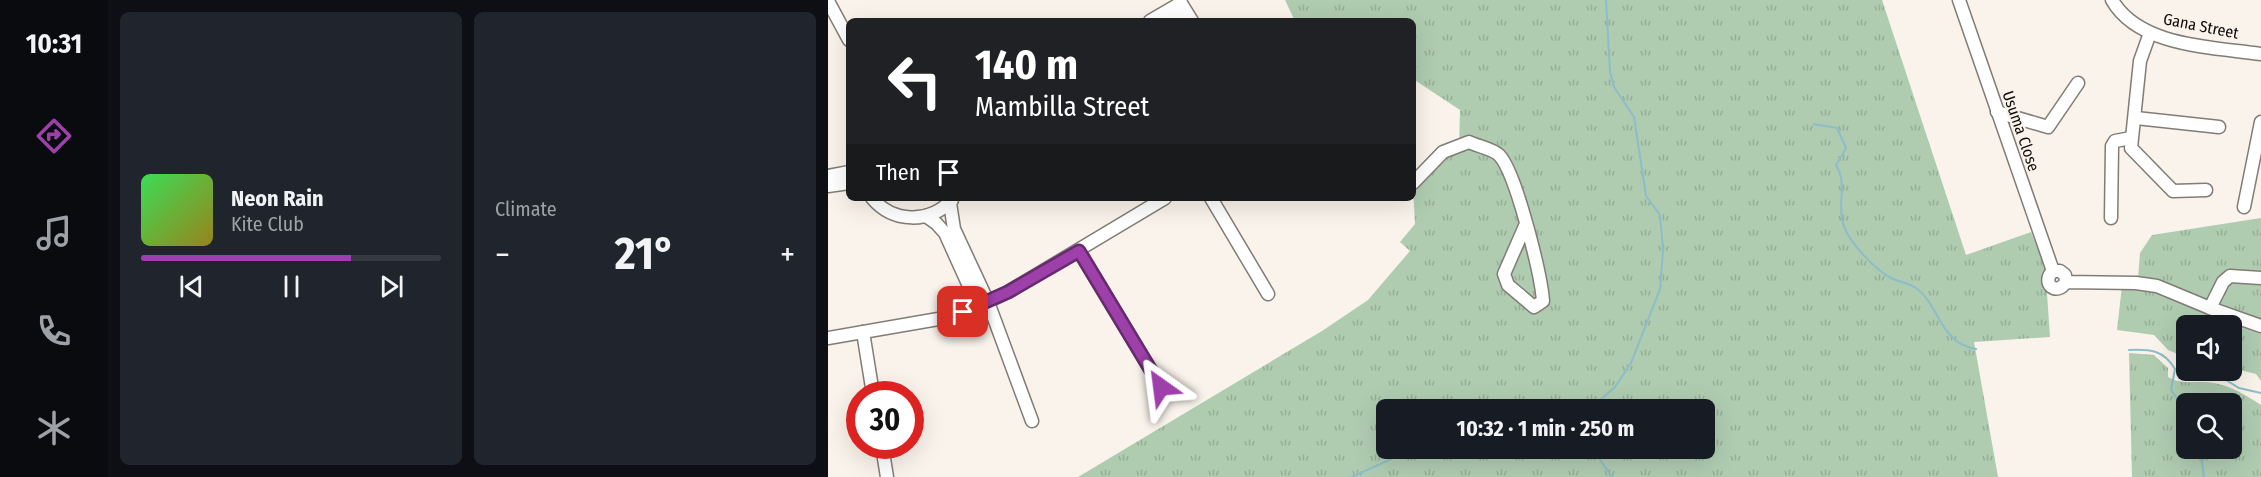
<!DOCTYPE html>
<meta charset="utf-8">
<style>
:root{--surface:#171b24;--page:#20242c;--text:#f1f3f6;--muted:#9ea1a6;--line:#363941;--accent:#9e40a9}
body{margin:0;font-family:"Fira Sans Condensed",sans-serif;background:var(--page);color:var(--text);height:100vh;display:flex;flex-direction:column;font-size:22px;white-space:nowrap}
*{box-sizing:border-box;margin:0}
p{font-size:20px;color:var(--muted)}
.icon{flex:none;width:33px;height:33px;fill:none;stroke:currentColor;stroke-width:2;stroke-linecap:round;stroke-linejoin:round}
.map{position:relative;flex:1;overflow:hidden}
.sheet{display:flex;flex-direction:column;gap:12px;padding:12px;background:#0d0f14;width:720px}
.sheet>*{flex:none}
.top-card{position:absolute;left:18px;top:18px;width:570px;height:183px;border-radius:9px;box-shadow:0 6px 24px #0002;background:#202124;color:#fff;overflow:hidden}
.buttons{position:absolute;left:1348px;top:315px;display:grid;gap:12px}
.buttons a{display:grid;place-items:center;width:66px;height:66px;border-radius:9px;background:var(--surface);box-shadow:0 6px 24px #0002;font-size:30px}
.speed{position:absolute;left:18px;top:381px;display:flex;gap:12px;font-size:30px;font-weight:700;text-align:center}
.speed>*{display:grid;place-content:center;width:78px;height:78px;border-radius:50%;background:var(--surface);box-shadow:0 6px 24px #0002;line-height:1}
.speed .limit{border:9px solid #d22;background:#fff;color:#111}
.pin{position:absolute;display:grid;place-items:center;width:51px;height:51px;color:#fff;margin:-26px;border-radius:12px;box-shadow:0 3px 9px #0006}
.me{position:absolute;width:66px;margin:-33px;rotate:329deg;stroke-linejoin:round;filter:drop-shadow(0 0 4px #0008)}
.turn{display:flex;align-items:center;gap:21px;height:126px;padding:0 30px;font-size:27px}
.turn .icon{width:78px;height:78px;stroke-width:2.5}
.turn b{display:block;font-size:42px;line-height:51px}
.then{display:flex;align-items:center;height:57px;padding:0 30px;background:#0003;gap:12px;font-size:22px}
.big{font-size:45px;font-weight:700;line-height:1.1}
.sheet .tile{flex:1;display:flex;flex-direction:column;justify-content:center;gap:9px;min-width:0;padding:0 21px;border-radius:9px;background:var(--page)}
.song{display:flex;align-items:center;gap:18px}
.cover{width:72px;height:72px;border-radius:9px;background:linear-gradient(135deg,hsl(130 70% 55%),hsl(50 70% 35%))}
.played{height:6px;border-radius:3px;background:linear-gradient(90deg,var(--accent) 70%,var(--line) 70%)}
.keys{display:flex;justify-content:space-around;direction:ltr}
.heat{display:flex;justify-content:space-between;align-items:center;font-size:33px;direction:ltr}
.sheet .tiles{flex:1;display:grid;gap:12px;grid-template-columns:repeat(2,1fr)}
.trip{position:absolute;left:548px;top:399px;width:339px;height:60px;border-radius:9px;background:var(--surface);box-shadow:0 6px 24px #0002;font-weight:700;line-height:60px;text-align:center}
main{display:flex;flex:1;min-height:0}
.dock{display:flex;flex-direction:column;width:108px;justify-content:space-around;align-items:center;background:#090b0e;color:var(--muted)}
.dock .icon{width:42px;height:42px}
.dock .on{color:var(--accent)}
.dock b{font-size:27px;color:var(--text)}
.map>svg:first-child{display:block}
.grass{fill:url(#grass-tufts);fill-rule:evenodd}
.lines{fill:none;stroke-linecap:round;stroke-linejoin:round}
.stream{stroke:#8dbdc9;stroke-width:2}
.minor-casing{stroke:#817c75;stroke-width:15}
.minor{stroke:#fff;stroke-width:12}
.route-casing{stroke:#672a6e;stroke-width:15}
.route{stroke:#9e40a9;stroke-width:10}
.labels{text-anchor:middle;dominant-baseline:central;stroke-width:4.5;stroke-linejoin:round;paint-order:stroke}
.street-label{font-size:16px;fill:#0e0c09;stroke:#f9f3eb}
</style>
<main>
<nav class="dock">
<b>10:31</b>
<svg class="icon on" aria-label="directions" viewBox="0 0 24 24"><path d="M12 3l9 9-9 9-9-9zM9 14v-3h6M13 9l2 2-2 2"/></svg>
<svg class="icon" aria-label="music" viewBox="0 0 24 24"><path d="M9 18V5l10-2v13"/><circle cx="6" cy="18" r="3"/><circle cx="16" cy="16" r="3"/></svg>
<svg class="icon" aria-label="phone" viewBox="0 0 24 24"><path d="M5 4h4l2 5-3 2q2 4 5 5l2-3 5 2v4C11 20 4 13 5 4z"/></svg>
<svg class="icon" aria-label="climate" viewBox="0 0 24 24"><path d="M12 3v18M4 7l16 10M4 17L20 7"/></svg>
</nav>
<section class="sheet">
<div class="tiles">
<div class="tile">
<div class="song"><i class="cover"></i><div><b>Neon Rain</b><p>Kite Club</p></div></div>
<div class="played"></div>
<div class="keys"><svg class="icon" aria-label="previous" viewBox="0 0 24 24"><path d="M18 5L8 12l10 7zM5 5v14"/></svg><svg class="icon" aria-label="pause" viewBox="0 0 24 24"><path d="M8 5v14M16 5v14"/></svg><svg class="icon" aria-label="next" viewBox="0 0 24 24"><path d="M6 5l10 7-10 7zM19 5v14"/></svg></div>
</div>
<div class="tile"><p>Climate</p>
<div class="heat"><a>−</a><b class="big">21°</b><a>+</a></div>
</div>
</div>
</section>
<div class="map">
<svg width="1433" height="477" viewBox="0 0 1433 477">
<defs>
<pattern id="grass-tufts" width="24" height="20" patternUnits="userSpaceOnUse" patternTransform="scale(1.5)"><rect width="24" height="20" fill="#afccb1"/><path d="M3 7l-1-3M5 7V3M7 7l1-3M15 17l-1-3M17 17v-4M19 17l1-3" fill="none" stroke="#95ae97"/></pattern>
</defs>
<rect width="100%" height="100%" fill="#f9f3eb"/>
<!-- grass -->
<g class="grass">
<path d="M 457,0 L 1054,0 L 1138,255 L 1203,232 L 1217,265 L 1222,337 L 1146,342 L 1170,477 L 250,477 L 494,331 L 540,300 L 582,251 L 572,242 L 587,224 L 585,188 C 598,183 598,174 607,164 C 613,157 622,153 631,149 L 632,110 L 585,79 L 585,21 L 467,21 ZM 558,410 L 876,410 L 876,448 L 558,448 Z"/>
<polygon points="1433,218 1433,381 1428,374 1404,368 1404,326 1359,326 1359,358 1340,350 1326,335 1289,330 1295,277 1310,279 1312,253 1324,235"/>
<path d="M 1301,353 L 1326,355 L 1340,368 L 1340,377 C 1355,386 1370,380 1386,383 C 1404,386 1419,396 1433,405 L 1433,477 L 1304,477 ZM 1359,404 L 1404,404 L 1404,448 L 1359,448 Z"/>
</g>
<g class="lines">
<!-- stream -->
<g class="stream">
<path d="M 985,124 L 1009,128 L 1018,148 L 1008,165 C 1020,185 1009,202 1015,223 C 1019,240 1047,270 1063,278 C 1071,282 1081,283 1088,288 C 1111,304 1111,343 1148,349"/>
<path d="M 1301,350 C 1322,349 1336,350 1347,369 L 1368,375 L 1393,377 L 1411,388 L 1433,393"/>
<polyline points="1347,369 1343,390 1359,412"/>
<polyline points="761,410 787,387 803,363 832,289 835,250 832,215 818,196 806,117 786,87 782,72 778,0"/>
<polyline points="764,448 784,477"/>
<polyline points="1372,448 1376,477"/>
<polyline points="524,477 587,448"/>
</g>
<defs>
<g id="minor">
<polyline points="351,0 364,21"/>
<polyline points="1131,0 1225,271"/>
<path d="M 1284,0 C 1311,47 1385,47 1433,54"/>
<polyline points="0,1 21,40"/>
<polyline points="322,21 353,3"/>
<polyline points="343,21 358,12"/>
<polyline points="1322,33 1312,61 1303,148 1345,191 1378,190"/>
<polyline points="1169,112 1220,127 1250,83"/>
<polyline points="1308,118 1391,127"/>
<polyline points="0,176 21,172"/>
<path d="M 585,183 L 615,152 L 641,142 C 649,146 665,149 671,155 C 688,172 713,275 715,301 L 706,307 L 680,285 L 676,274 L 697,226"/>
<polyline points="0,186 21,183"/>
<path d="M 44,198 C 65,223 101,224 124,200"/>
<polyline points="383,198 440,294"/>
<polyline points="122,203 126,229 160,302 204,421"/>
<polyline points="1416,207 1433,122"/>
<polyline points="98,216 108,223 117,233 150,306"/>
<polyline points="1283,218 1284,146 1287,141 1303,138"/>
<polyline points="251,251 333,387"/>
<path d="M 1238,282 L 1237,275 L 1232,271 L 1225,271 C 1212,283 1229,297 1238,282 L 1308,283 L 1329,286 L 1382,308 L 1395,282 L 1402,276 L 1433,278"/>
<polyline points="1382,308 1433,326"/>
<polyline points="35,332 45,394"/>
<polyline points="0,338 116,318 150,306 180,292 337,198"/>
<polyline points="54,446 59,477"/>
</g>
</defs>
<!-- minor casing -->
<use href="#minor" class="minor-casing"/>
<!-- minor -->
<use href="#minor" class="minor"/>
</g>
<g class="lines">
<defs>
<polyline id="route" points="135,312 180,292 251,251 333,387"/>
</defs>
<!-- route casing -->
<use href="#route" class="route-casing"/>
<!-- route -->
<use href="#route" class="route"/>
</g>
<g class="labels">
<!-- street labels -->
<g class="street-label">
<text transform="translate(1373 26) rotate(11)">Gana Street</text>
<text transform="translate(1193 131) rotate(71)">Usuma Close</text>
</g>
</g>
</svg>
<div class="buttons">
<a><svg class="icon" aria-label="sound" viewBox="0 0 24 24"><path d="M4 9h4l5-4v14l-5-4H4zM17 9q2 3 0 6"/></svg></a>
<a><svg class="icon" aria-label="search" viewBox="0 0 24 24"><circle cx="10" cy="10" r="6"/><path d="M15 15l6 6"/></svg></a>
</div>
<div class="speed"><div class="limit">30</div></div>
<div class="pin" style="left:135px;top:312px;background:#d93025"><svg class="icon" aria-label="arrive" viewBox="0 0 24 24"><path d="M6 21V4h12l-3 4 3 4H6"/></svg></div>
<svg class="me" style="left:333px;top:387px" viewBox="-20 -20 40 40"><path d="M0-17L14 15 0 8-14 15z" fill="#9e40a9" stroke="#fff" stroke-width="4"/></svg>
<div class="trip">10:32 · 1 min · 250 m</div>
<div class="top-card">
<div class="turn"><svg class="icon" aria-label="left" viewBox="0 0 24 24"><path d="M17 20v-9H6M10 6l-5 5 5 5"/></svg><div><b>140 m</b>Mambilla Street</div></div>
<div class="then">Then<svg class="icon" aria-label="arrive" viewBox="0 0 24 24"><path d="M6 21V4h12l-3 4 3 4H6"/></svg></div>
</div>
</div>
</main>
